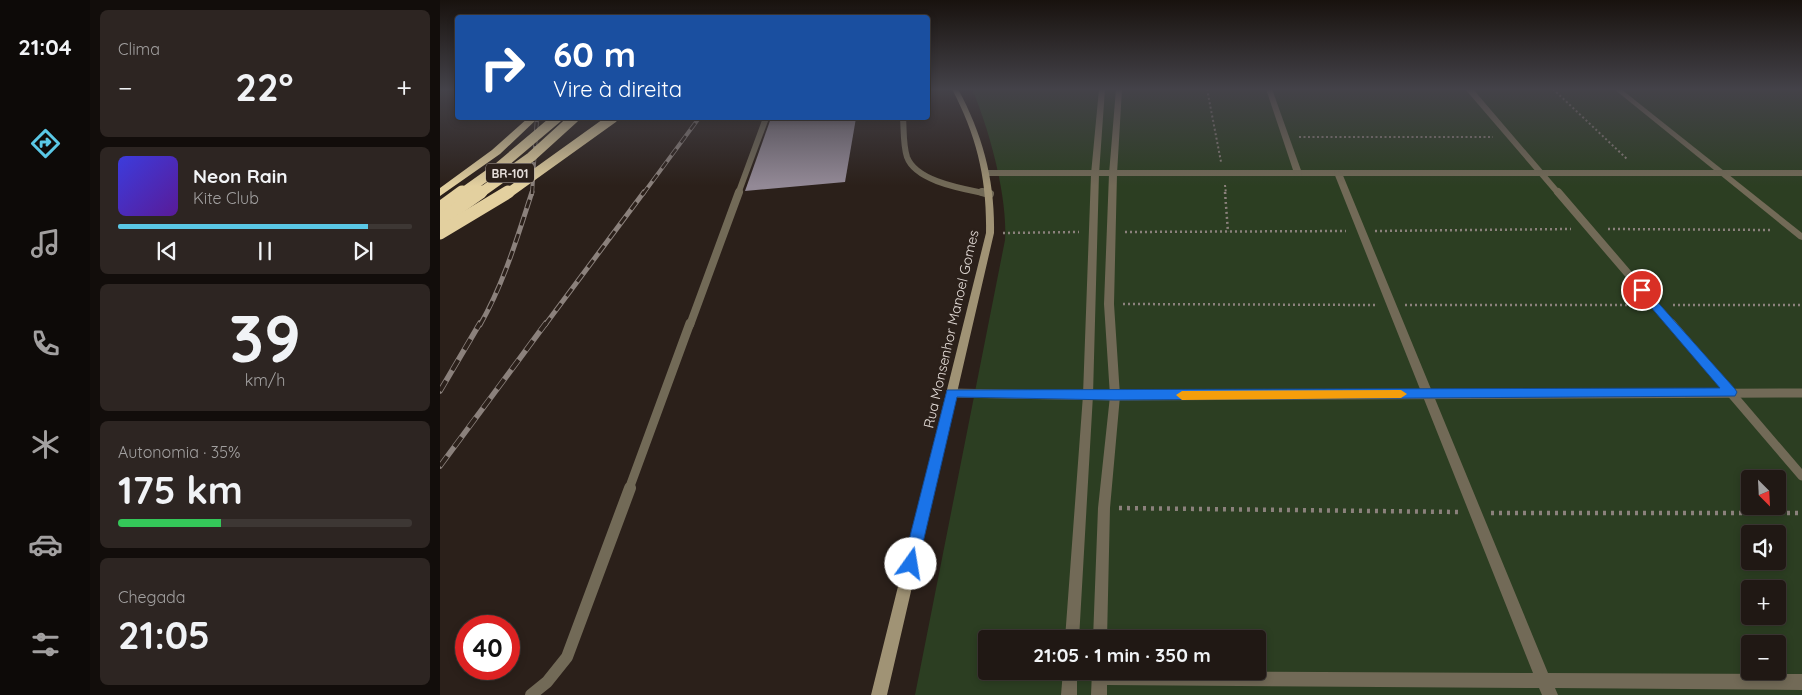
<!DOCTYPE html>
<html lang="pt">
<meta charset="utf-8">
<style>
:root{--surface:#201814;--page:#2d2522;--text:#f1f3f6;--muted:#a2a0a0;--line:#3d3734;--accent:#5ac8e6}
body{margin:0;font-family:Quicksand,sans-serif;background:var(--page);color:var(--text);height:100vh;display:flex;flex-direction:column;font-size:19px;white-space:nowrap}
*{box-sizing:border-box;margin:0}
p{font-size:16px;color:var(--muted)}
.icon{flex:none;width:28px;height:28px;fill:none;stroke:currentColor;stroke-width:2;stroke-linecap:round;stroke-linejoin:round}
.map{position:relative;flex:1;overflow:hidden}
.drawer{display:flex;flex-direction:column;gap:10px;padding:10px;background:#120d0b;width:350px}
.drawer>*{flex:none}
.hud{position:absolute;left:15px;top:15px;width:475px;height:105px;border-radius:5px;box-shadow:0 2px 8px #0003,0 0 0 1px var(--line);background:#1a4fa0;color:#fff;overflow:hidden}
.needle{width:32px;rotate:156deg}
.tools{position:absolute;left:1301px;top:470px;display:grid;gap:10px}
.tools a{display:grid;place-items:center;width:45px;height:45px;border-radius:5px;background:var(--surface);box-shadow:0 2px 8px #0003,0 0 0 1px var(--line);font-size:25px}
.speed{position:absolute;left:15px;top:615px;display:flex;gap:10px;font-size:25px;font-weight:700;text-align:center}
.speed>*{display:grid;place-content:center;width:65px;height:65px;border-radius:50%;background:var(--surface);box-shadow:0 2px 8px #0003,0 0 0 1px var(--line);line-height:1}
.speed .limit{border:8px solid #d22;background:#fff;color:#111}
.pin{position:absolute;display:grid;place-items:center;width:42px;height:42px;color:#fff;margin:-21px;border:2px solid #fff;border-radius:50%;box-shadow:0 1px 5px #0007}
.me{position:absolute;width:55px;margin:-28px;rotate:13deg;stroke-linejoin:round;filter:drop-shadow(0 0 4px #0008)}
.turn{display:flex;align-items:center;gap:18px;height:105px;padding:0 15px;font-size:22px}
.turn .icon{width:65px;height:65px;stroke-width:2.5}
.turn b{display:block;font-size:35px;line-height:42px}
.big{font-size:38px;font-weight:700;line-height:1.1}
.drawer .tile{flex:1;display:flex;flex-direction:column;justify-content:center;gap:8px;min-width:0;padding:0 18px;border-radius:8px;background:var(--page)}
.drawer .dial{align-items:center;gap:0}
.dial b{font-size:65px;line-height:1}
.song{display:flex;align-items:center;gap:15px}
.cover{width:60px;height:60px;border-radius:8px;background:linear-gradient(135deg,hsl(240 70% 55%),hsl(270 70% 35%))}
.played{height:5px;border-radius:2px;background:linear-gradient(90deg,var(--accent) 85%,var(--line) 85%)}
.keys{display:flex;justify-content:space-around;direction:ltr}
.heat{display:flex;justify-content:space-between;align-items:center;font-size:28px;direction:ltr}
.charge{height:8px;border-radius:4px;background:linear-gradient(90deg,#34c759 35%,var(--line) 0)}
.trip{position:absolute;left:538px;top:630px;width:288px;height:50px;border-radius:5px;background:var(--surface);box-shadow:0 2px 8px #0003,0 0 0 1px var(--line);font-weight:700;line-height:50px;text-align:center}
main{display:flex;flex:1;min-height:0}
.dock{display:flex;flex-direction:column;width:90px;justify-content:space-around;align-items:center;background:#0d0a08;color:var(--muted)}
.dock .icon{width:35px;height:35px}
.dock .selected{color:var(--accent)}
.dock b{font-size:22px;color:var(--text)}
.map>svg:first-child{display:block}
.green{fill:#2c3e22;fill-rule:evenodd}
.building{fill:#938996}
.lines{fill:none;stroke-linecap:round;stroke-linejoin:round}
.path-far2{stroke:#8b817c;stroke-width:2;stroke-dasharray:2 2.5;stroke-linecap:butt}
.path-far1{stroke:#8b817c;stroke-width:2.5;stroke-dasharray:2 3;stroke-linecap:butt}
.path{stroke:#8b817c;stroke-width:4.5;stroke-dasharray:3 5;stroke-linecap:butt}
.lane-far3{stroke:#726a57;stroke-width:6}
.lane-far2{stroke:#726a57;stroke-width:8}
.lane-far1{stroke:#726a57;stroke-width:9}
.lane{stroke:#726a57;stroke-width:12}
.street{fill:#726a57;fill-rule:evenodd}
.secondary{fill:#a09375;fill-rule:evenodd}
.highway{fill:#e3d09f;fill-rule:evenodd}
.rail-far2-casing{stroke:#8b817c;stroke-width:4}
.rail-far1-casing{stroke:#8b817c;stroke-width:5}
.rail-casing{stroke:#8b817c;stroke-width:5.5}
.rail-far2{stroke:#2b201a;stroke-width:2.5;stroke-dasharray:8;stroke-linecap:butt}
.rail-far1{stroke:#2b201a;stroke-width:3;stroke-dasharray:9;stroke-linecap:butt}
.rail{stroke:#2b201a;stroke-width:4;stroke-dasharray:12;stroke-linecap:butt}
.highway-bridge-far1{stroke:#e3d09f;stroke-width:10}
.highway-bridge{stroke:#e3d09f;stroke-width:13}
.route{fill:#1a73e8;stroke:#114b97}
.slow{fill:#f59e0b}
.labels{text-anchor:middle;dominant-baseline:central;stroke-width:5;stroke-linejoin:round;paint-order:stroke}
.shield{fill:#2b201a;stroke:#aea5a0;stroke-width:1}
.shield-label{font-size:12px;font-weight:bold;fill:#e6deda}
.street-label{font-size:14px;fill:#e6deda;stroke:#2b201a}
</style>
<main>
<nav class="dock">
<b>21:04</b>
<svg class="icon selected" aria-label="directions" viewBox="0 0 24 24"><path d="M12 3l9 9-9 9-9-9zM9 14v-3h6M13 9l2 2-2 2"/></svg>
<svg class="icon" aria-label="music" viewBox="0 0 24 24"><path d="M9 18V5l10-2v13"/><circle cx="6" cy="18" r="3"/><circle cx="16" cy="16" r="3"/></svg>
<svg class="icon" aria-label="phone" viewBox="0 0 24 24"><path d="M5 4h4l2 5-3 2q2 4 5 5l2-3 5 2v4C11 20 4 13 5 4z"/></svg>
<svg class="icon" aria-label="climate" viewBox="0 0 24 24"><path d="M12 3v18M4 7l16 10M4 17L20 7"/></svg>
<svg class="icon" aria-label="car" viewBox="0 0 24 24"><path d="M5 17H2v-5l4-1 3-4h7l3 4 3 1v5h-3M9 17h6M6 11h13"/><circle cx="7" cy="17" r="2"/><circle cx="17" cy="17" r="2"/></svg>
<svg class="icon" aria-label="filters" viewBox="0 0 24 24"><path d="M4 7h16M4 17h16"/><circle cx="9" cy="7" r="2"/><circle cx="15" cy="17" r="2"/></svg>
</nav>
<section class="drawer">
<div class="tile"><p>Clima</p>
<div class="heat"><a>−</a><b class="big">22°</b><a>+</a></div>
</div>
<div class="tile">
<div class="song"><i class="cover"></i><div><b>Neon Rain</b><p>Kite Club</p></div></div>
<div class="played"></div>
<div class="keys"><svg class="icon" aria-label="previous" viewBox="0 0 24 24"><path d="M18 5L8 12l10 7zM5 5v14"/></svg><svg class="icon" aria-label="pause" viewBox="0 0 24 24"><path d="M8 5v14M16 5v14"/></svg><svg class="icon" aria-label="next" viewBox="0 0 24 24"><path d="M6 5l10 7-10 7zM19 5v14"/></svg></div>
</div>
<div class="tile dial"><b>39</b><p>km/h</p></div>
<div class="tile"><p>Autonomia · 35%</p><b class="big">175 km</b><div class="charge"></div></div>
<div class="tile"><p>Chegada</p><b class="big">21:05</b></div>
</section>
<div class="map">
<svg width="1362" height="695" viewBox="0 0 1362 695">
<rect width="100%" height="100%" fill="#2b201a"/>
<!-- green -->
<path class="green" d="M 532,89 L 1362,89 L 1362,695 L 475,695 L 565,240 C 568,198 549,128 532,89 ZM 1310,479 L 1338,479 L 1338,506 L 1310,506 ZM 1310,534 L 1338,534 L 1338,561 L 1310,561 ZM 1310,589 L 1338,589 L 1338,616 L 1310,616 ZM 546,639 L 816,639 L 816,671 L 546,671 ZM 1310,644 L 1338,644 L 1338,671 L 1310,671 Z"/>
<!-- building -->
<polygon class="building" points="331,118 416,118 405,182 305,191"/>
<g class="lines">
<!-- path-far2 -->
<g class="path-far2">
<polyline points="767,89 781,162"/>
<polyline points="1113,89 1187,159"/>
<polyline points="859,137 1053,137"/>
<polyline points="785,185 786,194"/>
</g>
<!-- path-far1 -->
<g class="path-far1">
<polyline points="785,192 788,232"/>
<polyline points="1168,229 1331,230"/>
<polyline points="935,231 1131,229"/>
<polyline points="685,232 906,231"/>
<polyline points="563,233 639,232"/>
<polyline points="683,304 936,305"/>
<polyline points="965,305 1196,305"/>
<polyline points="1233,305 1362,305"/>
</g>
<!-- path -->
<g class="path">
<polyline points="679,508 1020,512"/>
<polyline points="1051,513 1362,513"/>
</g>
<!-- lane-far3 -->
<g class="lane-far3">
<polyline points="1029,89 1119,194"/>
<path d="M 463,118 C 464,130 463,145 467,157 C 476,182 525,189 548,194"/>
<polyline points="547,173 1362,173"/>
<polyline points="298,194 326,118"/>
</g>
<!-- lane-far2 -->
<g class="lane-far2">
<polyline points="542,192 550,194"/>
<polyline points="1118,192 1232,325"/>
<polyline points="250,325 299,192"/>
</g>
<!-- lane-far1 -->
<g class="lane-far1">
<polyline points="1231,323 1362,476"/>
<polyline points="511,393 675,396 1362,393"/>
<polyline points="189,489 250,323"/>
</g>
<!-- lane -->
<polyline class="lane" points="91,695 107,682 127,657 190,488"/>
<!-- street -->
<g class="street">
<polygon points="659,89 665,89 659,174 653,395 639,639 625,639 643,395 651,174"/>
<polygon points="676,89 682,89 677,174 674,304 680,396 670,508 667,639 653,639 658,508 670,396 664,304 669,174"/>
<polygon points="826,89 832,89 862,173 861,175 858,175 854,173"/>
<polygon points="1174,89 1181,89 1362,233 1362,240 1359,239"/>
<polygon points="895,171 898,171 902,173 1108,673 1362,674 1362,690 1115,688 1118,695 1102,695 1099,688 667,685 667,695 651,695 652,671 1093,673 894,173"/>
<polygon points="623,671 637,671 637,695 621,695"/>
</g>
<!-- secondary -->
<path class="secondary" d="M 512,89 L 518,89 C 543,135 555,181 554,233 L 447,695 L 431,695 L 546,233 C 547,179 537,137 512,89 Z"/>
<!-- highway -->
<polygon class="highway" points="88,118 98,118 60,154 0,196 0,188 52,150"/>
<defs>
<g id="rail-far2">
<polyline points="92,194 97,118"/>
<polyline points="203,194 259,118"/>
</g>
<g id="rail-far1">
<path d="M 40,325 C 64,283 77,238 92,192"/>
<polyline points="105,325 204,192"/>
</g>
<g id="rail">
<polyline points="0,391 40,323"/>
<polyline points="0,466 106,323"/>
</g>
</defs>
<!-- rail-far2 casing -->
<use href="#rail-far2" class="rail-far2-casing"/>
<!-- rail-far1 casing -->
<use href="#rail-far1" class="rail-far1-casing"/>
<!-- rail casing -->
<use href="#rail" class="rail-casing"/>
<!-- rail-far2 -->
<use href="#rail-far2" class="rail-far2"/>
<!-- rail-far1 -->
<use href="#rail-far1" class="rail-far1"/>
<!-- rail -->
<use href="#rail" class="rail"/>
<!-- highway-bridge-far1 -->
<g class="highway-bridge-far1">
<polyline points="21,194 59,167 117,118"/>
<polyline points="39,194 91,157 134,118"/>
<polyline points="67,194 173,118"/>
</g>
<!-- highway-bridge -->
<g class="highway-bridge">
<polyline points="0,208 22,192"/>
<polyline points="0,221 41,192"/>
<polyline points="0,233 68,192"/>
</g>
</g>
<!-- sky -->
<linearGradient id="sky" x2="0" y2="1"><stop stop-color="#18120e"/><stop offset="0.48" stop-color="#444249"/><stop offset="1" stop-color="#444249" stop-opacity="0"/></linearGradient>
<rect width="1362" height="186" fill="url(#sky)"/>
<!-- route -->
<polygon class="route" points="1202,287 1205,288 1295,389 1297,392 1295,396 675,400 517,397 478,564 476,569 471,571 465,569 463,564 507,390 1280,388 1198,292 1196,290"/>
<!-- slow -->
<polygon class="slow" points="961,390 967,394 961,398 742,400 736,395 742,391"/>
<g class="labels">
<!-- shield labels -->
<rect class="shield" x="46" y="163.5" width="48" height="19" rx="4"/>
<g class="shield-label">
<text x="70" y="173">BR-101</text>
</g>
<!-- street labels -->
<g class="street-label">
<text transform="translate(511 329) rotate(-77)">Rua Monsenhor Manoel Gomes</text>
</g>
</g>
</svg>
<div class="tools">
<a><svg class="needle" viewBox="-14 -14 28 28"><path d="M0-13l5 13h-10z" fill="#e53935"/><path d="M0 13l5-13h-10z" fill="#a2a0a0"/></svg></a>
<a><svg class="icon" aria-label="sound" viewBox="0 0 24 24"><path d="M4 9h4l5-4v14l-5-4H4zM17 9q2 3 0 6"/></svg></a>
<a>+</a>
<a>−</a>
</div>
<div class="speed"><div class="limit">40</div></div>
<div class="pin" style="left:1202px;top:290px;background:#d93025"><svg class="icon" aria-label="arrive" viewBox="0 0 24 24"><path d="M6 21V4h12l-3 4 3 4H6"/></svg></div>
<svg class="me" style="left:471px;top:564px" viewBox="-20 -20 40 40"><circle r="19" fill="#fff"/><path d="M0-13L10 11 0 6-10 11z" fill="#1a73e8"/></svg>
<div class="trip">21:05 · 1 min · 350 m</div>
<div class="hud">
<div class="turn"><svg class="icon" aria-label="right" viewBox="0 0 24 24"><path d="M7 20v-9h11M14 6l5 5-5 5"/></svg><div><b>60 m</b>Vire à direita</div></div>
</div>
</div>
</main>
